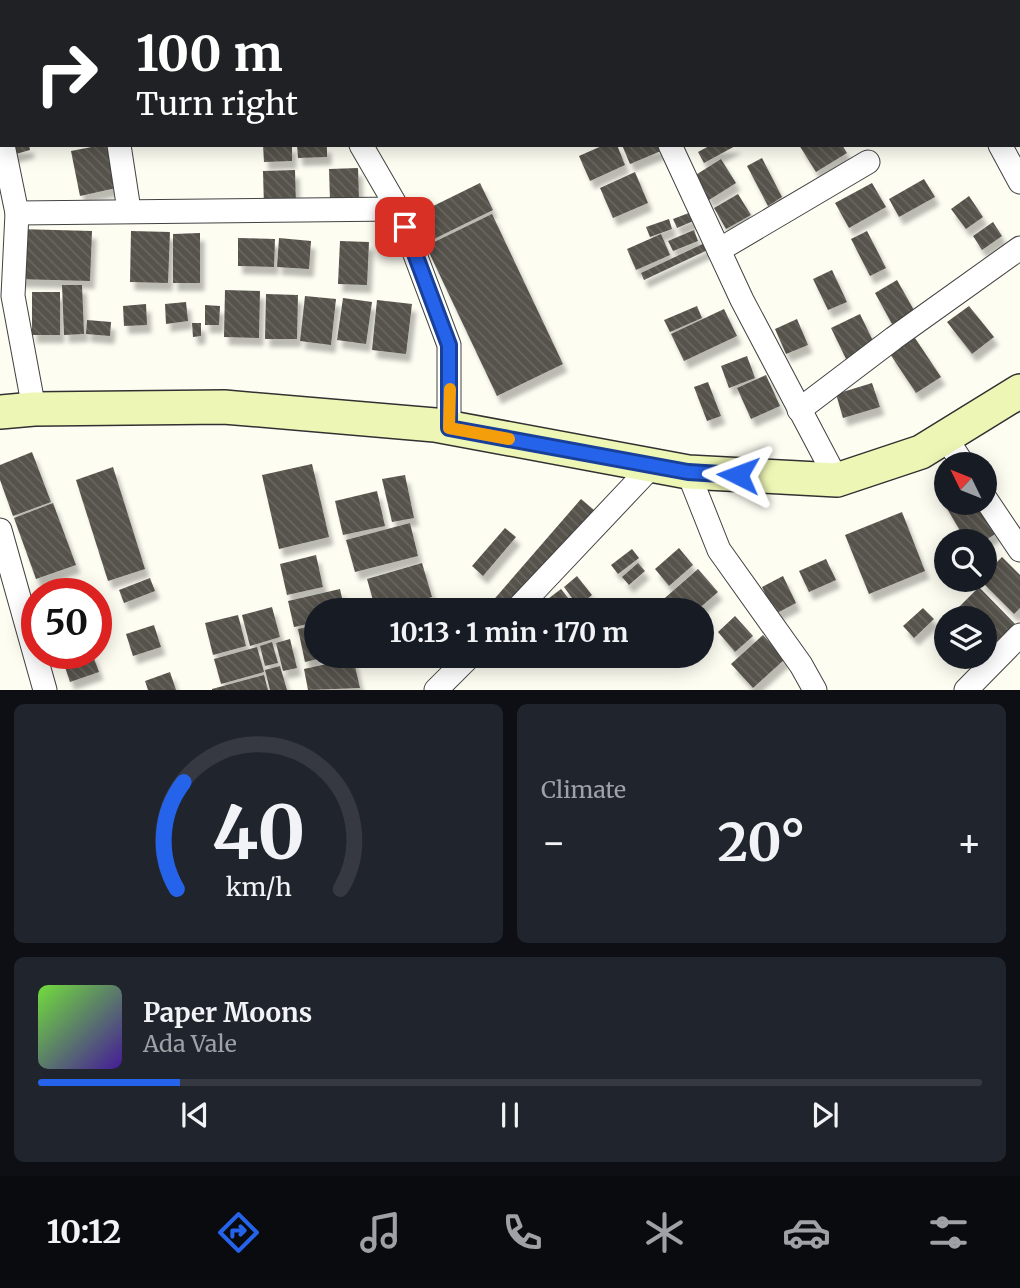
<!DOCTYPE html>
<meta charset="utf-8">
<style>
:root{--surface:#171b24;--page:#20242c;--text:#f1f3f6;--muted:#9ea1a6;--line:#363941;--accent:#2563eb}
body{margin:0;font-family:Merriweather,serif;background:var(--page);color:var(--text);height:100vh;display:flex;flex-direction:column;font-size:26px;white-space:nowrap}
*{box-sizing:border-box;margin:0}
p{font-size:23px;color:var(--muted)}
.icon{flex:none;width:38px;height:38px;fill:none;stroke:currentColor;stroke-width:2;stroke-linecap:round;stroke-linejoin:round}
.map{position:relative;height:690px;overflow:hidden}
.panel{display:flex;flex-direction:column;gap:14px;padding:14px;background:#0d0f14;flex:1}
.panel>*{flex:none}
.top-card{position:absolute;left:0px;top:0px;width:1020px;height:147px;box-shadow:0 4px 18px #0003;background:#202124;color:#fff;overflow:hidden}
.needle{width:46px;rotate:313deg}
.buttons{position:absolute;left:934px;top:452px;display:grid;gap:14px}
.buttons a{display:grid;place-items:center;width:63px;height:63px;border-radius:50%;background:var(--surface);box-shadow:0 4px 18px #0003;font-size:35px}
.speed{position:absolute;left:21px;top:578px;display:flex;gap:14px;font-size:35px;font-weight:700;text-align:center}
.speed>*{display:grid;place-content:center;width:91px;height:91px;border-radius:50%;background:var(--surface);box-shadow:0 4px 18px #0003;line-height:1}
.speed .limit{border:10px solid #d22;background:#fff;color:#111}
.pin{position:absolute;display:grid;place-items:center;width:60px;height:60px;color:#fff;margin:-30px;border-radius:14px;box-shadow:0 4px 10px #0006}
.me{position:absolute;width:77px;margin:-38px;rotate:273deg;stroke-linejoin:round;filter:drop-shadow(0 0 5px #0008)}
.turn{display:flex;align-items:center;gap:24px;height:147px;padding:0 21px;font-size:32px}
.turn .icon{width:91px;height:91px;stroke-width:2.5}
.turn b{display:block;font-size:49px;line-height:60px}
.big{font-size:52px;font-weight:700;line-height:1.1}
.panel .tile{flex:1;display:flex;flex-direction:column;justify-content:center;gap:10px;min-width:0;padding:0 24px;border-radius:10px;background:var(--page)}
.panel .dial{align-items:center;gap:0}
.dial svg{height:182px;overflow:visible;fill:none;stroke:var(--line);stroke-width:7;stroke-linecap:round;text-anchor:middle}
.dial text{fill:var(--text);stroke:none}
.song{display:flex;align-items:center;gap:21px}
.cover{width:84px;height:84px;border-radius:10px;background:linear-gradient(135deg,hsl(100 70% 55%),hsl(260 70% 35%))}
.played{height:7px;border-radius:4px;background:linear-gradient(90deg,var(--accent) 15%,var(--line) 15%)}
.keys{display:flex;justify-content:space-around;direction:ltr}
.heat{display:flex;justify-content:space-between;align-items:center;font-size:38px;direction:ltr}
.panel .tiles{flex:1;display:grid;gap:14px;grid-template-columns:1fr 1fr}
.tile:last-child{grid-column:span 2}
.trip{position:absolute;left:304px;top:598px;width:410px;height:70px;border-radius:35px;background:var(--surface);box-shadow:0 4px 18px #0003;font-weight:700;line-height:70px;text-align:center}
.dock{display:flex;height:112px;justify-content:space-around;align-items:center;background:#090b0e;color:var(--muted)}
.dock .icon{width:49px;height:49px}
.dock .selected{color:var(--accent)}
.dock b{font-size:32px;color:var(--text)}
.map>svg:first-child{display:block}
.building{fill:url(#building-back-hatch);filter:url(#shadow)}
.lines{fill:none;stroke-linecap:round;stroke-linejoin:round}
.street-casing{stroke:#424242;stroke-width:25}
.secondary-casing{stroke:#313131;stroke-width:36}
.street{stroke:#fff;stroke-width:23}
.secondary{stroke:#eef6b5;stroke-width:33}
.route-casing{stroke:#184099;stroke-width:18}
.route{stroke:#2563eb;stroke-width:12}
.slow{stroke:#f59e0b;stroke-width:12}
</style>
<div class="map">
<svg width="1020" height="690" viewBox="0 0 1020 690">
<defs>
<pattern id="building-back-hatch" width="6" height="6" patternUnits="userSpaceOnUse" patternTransform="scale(1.75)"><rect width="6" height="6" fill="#56524c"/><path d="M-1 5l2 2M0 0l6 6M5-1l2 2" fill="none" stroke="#696661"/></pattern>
<filter id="shadow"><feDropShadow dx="4.5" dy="8" stdDeviation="2" flood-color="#0004"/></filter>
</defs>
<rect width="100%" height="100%" fill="#fdfdf2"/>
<!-- building -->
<g class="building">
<polygon points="6,145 29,145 30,150 9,156"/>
<polygon points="102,145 108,145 116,188 80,196 71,151"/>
<polygon points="263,145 292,145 292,161 264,162"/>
<polygon points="297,145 327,145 327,157 298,158"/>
<polygon points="604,145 617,145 625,165 590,181 579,156"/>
<polygon points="622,145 659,145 661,151 630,164"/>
<polygon points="711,145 737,145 704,163 698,152"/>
<polygon points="799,145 842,145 847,153 816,172"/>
<polygon points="762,158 782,197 768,206 747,166"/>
<polygon points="721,159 736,183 709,200 694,176"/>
<polygon points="358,168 359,199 330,200 329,169"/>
<polygon points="295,170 296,206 264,207 263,171"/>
<polygon points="635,172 648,203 613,218 600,188"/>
<polygon points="924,179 935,197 899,217 889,199"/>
<polygon points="480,183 493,210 432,240 419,213"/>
<polygon points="872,183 886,207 849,228 835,203"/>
<polygon points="738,194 751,215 726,229 714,208"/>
<polygon points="969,196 983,217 966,229 951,209"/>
<polygon points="694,211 698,219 677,228 673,219"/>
<polygon points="492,214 563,364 497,396 426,246"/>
<polygon points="669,219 672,229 650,237 646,227"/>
<polygon points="993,222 1002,236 982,250 973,236"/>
<polygon points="18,229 92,231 90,281 16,279"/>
<polygon points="694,230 698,241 673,251 668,241"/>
<polygon points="131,231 170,232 168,283 130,282"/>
<polygon points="867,231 886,268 870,276 851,239"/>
<polygon points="200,233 200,283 173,283 173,234"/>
<polygon points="661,234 670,255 636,270 627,249"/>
<polygon points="238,238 275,239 274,267 238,266"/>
<polygon points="279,238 311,241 309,269 277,267"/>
<polygon points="340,241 369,242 367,285 338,284"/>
<polygon points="709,241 712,248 644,280 641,273"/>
<polygon points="832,270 847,302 828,310 813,279"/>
<polygon points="897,280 915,312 892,324 875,293"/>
<polygon points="62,285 82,285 84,334 64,335"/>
<polygon points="225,290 260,291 259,338 224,337"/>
<rect x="32" y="292" width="28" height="43"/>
<polygon points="266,294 298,295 297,339 265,339"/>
<polygon points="305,296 336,299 331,345 300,341"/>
<polygon points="343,298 372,302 366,344 337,340"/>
<polygon points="377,300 412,304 406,354 372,350"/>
<polygon points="186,302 188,321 166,324 165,304"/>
<polygon points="146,304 147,325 124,326 123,306"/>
<polygon points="205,305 220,306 219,325 205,325"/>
<polygon points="697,306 702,318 670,332 664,320"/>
<polygon points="969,306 994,337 972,354 947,322"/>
<polygon points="724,309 737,336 684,361 671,334"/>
<polygon points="860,314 875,345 849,365 831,328"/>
<polygon points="797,319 808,345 786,354 775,329"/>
<polygon points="87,320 111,322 110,336 86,334"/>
<polygon points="192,323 201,323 201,336 193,337"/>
<polygon points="915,338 941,377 916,393 890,354"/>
<polygon points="747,356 755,378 729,388 721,366"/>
<polygon points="766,375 780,406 751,419 737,388"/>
<polygon points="708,382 721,416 707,421 694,387"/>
<polygon points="872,383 880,407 843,418 836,394"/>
<polygon points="32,452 51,502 13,516 0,480 0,465"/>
<polygon points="312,464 329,537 279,549 262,475"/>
<polygon points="113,467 145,569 108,581 76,480"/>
<polygon points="405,475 414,518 392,522 382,479"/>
<polygon points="947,487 947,502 979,502 997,533 984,541 966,541 938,493"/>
<polygon points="377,491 385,526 343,535 335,501"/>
<polygon points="581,499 594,510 507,611 497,611 490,604"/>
<polygon points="53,503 76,565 36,579 14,518"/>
<polygon points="902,512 925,571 869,594 845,535"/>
<polygon points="410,523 418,556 355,572 346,540"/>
<polygon points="505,528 516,537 483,576 472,566"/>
<polygon points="679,548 693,565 669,586 655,569"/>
<polygon points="632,549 639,558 618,574 611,565"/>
<polygon points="316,555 323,587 287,595 280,564"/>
<polygon points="1002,557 1020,575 1020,608 1014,614 979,579 985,579 985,574"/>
<polygon points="826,559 836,580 809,592 799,571"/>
<polygon points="422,563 432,597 388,611 376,611 367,579"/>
<polygon points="638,563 645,571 629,585 622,577"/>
<polygon points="698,569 718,592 696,611 650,611"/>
<polygon points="577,576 592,595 578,606 564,587"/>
<polygon points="783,576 796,603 775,614 762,587"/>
<polygon points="150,578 155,591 124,603 119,590"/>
<polygon points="57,585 59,593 39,593 38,590"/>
<polygon points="979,587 1015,624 990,648 985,642 985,618 961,618 955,611"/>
<polygon points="340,589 345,611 317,611 317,622 294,627 288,601"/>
<polygon points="561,589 576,608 572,611 550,611 544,602"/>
<polygon points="272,607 280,637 250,646 242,615"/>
<polygon points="923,608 934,619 914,638 903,626"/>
<polygon points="238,615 246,646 213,655 205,623"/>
<polygon points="735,616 753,636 735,652 718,632"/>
<polygon points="154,625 161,647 133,656 126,634"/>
<polygon points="317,625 317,656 326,657 305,662 298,629"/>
<polygon points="763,635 785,659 753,688 731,664"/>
<polygon points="290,639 297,668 283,671 276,643"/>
<polygon points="272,642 278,663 265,666 260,646"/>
<polygon points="257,647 264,672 221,684 214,659"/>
<polygon points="85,653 92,653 99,672 70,682 63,661"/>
<polygon points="353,658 360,688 308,690 304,669"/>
<polygon points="280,666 287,690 270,690 265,670"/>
<polygon points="170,672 176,690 148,690 145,681"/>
<polygon points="264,675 268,690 212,690 212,689"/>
</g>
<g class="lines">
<defs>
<g id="street">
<polyline points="88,0 88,2"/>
<polyline points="595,0 596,2"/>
<polyline points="923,0 924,2"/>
<polyline points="305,2 308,0"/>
<polyline points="727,2 730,0"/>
<polyline points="3,145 17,213 13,296 34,409"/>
<polyline points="119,145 129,210"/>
<polyline points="361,145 398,209 449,345 449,428"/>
<polyline points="670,145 742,300 837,480"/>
<polyline points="1000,145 1020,182"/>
<polyline points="17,213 398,209"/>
<polyline points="719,250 868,162"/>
<polyline points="799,410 894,338 1020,248"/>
<polyline points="946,438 963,464"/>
<polyline points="688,472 719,550 801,665 815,690"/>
<polyline points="985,498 1020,550"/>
<polyline points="0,530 45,690"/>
<polyline points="515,611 653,465"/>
<polyline points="436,690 470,656"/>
<polyline points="966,690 1020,635"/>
</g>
<polyline id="secondary" points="0,412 34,409 224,407 435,425 688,472 837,480 921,452 1020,391"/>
</defs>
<!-- street casing -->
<use href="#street" class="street-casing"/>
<!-- secondary casing -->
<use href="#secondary" class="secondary-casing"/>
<!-- street -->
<use href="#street" class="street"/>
<!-- secondary -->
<use href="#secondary" class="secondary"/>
</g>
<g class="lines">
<defs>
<polyline id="route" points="405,227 449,345 449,428 688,472 738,475"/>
</defs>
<!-- route casing -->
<use href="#route" class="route-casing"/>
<!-- route -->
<use href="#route" class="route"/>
<!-- slow -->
<polyline class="slow" points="450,389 449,428 509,439"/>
</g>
</svg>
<div class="buttons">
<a><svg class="needle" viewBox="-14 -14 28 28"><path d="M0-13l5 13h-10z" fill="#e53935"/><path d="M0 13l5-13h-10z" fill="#9ea1a6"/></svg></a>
<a><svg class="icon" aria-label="search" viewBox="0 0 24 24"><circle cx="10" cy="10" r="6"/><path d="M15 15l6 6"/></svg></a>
<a><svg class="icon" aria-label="layers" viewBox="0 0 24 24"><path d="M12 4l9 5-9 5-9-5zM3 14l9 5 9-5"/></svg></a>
</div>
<div class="speed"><div class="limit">50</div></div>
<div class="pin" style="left:405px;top:227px;background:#d93025"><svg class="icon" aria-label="arrive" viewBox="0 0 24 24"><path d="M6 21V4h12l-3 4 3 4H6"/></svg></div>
<svg class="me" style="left:738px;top:475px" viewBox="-20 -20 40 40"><path d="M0-17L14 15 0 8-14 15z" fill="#2563eb" stroke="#fff" stroke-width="4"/></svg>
<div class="trip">10:13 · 1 min · 170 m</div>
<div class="top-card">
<div class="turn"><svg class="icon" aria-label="right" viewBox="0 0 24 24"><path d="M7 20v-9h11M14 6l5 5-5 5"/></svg><div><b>100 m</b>Turn right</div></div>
</div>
</div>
<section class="panel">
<div class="tiles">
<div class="tile dial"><svg viewBox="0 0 100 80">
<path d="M14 69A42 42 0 1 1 86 69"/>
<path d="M14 69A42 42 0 0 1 17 22" stroke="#2563eb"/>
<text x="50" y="56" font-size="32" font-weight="700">40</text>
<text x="50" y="72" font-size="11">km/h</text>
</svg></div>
<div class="tile"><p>Climate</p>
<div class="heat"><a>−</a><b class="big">20°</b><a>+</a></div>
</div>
<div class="tile">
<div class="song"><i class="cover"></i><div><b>Paper Moons</b><p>Ada Vale</p></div></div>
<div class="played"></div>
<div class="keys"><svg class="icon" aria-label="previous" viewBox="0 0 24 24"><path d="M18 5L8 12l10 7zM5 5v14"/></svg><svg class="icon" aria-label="pause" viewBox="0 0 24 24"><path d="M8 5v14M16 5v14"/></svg><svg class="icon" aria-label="next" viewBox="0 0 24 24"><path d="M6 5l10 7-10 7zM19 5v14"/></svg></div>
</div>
</div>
</section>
<nav class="dock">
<b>10:12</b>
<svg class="icon selected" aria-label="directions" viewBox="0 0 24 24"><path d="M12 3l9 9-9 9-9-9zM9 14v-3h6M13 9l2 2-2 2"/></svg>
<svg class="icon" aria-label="music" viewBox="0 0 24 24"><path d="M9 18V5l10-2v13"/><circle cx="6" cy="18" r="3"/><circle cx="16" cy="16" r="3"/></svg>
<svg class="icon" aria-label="phone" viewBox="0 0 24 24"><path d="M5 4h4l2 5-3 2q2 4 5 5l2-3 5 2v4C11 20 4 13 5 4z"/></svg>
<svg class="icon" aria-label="climate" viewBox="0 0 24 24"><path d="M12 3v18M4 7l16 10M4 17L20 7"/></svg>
<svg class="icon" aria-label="car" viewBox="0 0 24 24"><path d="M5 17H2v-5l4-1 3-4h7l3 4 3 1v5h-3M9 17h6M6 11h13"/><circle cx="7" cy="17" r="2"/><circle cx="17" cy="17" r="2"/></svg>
<svg class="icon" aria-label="filters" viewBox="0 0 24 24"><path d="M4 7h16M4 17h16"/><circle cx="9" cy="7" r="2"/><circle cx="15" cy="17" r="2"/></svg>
</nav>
